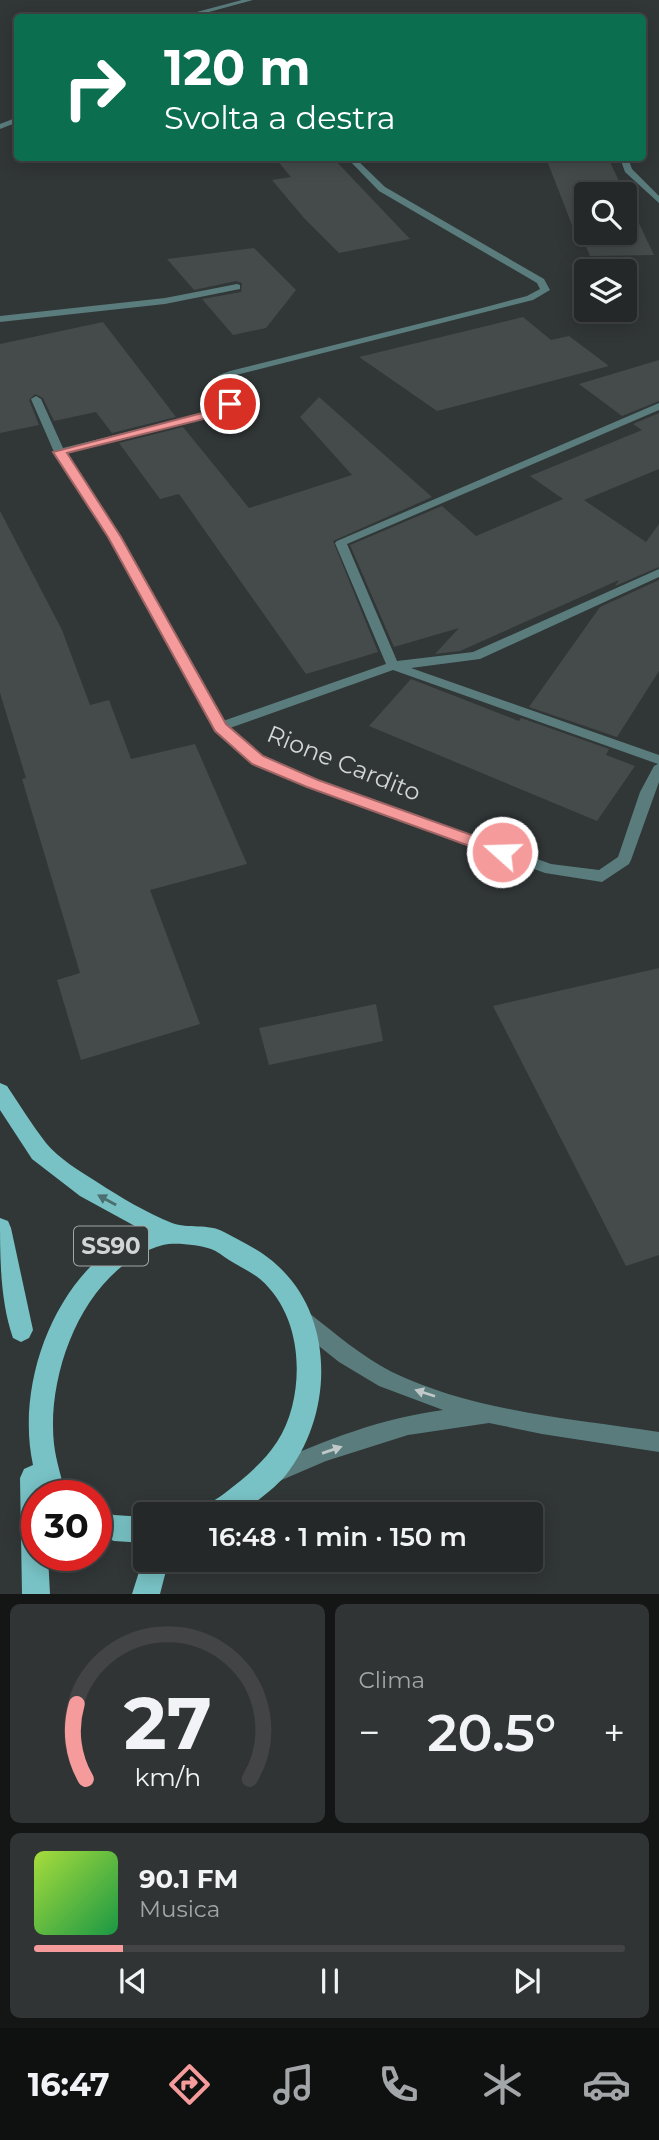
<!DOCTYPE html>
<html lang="it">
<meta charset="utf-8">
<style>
:root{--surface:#252828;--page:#313434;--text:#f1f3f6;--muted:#a3a6a8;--line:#424445;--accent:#f59b9c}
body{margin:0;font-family:Montserrat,sans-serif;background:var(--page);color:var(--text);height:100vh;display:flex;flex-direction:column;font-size:26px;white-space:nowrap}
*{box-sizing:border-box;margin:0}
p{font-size:23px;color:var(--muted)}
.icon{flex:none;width:38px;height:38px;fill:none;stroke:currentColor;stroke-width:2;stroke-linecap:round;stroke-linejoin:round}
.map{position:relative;height:1594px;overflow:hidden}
.details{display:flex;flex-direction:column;gap:10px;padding:10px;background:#141616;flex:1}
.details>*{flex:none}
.banner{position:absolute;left:14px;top:14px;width:632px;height:147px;border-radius:7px;box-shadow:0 4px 18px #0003,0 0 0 2px var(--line);background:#0b6e4f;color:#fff;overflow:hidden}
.buttons{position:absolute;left:574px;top:182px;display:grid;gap:14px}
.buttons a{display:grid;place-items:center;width:63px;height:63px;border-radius:7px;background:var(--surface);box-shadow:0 4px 18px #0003,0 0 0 2px var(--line);font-size:35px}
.speed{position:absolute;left:21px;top:1480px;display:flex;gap:14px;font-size:35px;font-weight:700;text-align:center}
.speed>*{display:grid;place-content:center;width:91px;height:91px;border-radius:50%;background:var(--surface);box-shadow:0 4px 18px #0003,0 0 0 2px var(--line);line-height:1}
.speed .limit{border:10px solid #d22;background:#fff;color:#111}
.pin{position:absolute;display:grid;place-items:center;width:60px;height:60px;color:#fff;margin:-30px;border:4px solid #fff;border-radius:50%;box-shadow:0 2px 7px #0007}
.me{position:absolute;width:77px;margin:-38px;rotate:290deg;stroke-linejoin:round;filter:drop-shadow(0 0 5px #0008)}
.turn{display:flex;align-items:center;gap:24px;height:147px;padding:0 35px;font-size:32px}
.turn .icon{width:91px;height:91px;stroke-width:2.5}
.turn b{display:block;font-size:49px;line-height:60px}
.big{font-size:52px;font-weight:600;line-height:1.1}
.details .widget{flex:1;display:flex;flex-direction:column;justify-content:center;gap:10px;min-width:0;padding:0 24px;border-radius:10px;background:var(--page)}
.details .dial{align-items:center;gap:0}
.dial svg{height:182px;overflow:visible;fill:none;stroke:var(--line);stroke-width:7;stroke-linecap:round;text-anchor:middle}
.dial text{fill:var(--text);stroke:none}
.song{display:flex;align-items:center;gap:21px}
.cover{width:84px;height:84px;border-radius:10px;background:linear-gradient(135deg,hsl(80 70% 55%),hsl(140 70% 35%))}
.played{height:7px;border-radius:4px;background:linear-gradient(90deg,var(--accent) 15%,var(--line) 15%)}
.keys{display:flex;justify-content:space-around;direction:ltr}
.heat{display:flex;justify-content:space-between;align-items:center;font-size:38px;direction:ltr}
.details .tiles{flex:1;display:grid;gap:10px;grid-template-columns:1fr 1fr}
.widget:last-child{grid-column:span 2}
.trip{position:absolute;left:133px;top:1502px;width:410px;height:70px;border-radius:7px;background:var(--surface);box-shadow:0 4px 18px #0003,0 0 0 2px var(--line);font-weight:600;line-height:70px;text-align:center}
.menu{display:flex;height:112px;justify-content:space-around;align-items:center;background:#0f1010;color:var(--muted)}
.menu .icon{width:49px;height:49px}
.menu .current{color:var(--accent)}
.menu b{font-size:32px;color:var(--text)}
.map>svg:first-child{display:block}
.building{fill:#454b4b;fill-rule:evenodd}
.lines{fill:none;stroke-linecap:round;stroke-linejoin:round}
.street{fill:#5a7c7d;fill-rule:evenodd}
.primary{fill:#78c2c5;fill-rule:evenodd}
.oneway{fill:#4d6e6f}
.oneway2{fill:#c0c8c8}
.route{fill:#f59b9c;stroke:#9f6565;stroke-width:2}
.labels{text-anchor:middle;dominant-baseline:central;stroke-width:7;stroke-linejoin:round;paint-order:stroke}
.shield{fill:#313636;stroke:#a2a5a5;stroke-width:2}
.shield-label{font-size:23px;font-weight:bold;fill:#d2d5d5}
.street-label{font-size:24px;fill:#d2d5d5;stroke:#313636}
</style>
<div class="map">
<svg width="659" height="1594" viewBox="0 0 659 1594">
<rect width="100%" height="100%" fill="#313636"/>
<!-- building -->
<g class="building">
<polygon points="275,158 333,158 410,239 339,253 304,218 272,180 291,177"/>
<path d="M 546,158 L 608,158 L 654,255 L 590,256 L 582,237 L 577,238 ZM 586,194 L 625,194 L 625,233 L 586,233 Z"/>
<polygon points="254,248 296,290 266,328 233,335 202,299 241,292 242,283 236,281 194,290 167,259"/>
<polygon points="523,317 551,340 569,336 609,366 437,411 359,357"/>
<polygon points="103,322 176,417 112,433 96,412 54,421 43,398 35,394 29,400 39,425 0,433 0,344"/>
<polygon points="659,360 659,401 622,416 579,384"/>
<polygon points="319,397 432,497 333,541 378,652 306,674 179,494 160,499 119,443 183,427 249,508 352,475 300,417"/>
<polygon points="659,413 659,469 584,500 646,542 659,524 659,567 615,586 619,580 460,651 435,654 459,628 394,647 350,545 442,506 476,536 563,499 530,476 642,430 633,424"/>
<polygon points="0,511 62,630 90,705 109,700 131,759 195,744 247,864 150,890 200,1024 81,1060 57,980 80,973 22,779 26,778 0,693"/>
<polygon points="659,580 659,671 617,737 529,707 600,607"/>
<polygon points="411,679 519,721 521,718 609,749 606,755 635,766 597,821 369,726"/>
<polygon points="659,968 659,1255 626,1266 493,1006"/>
<polygon points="376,1004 383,1041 269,1065 259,1028"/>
</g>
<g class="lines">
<!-- street -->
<g class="street">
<polygon points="242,0 253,0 187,18 174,18"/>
<polygon points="18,117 18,122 0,129 0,124"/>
<path d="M 347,158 L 355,158 L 385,187 L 544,279 L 550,290 L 533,300 L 236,375 L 227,379 L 226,382 L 235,404 L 232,412 L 65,454 L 121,537 L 223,721 L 386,664 L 335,543 L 337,541 L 659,403 L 659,410 L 347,544 L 397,661 L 473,652 L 659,569 L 659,577 L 480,659 L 411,668 L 659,755 L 659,782 L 631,860 L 629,864 L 602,882 L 545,873 L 307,786 L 252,763 L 213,727 L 109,537 L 54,452 L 31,399 L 36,396 L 41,399 L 63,448 L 224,408 L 225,404 L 216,382 L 219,375 L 230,371 L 482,308 L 527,296 L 540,289 L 537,283 L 379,191 ZM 393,670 L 658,764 L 654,766 L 640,792 L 618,857 L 599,870 L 551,864 L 317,780 L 262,757 L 230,728 Z"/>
<polygon points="620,158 628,158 632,169 659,196 659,203 625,172"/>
<polygon points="237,284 240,285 240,289 165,304 0,322 0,316 165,298"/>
<path d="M 302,1311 L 309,1313 C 336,1334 361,1356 392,1372 C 472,1411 572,1419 659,1432 L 659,1452 L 542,1434 L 489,1423 L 408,1435 L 326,1461 L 277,1482 L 270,1479 L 267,1472 L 270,1465 C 325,1440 382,1418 443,1410 L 379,1386 L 339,1362 L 295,1327 L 292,1320 L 295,1313 Z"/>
</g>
<!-- primary -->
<g class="primary">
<path d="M 0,1083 L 7,1086 C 20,1105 32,1125 46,1143 C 58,1158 81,1172 97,1182 C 120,1197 147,1213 172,1223 C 188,1229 208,1223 224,1232 C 241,1241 264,1252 278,1266 C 336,1319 333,1417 285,1476 C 272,1491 256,1501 241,1514 L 203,1514 C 207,1503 216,1500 225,1493 C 256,1469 282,1447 292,1407 C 303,1364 296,1310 260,1279 C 251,1272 239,1266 229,1260 C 223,1256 217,1251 211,1249 C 200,1245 174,1242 163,1245 C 86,1266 46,1371 54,1444 C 56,1461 62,1479 66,1496 L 37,1496 L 37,1556 L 48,1556 L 50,1594 L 22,1594 L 20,1478 L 24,1469 L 33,1465 C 18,1396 44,1311 95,1262 C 101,1256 107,1248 114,1244 C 123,1238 135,1235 144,1231 L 80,1196 L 32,1159 L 0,1110 Z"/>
<path d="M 0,1218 L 8,1221 L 11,1228 L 33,1330 L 29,1338 L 21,1342 L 13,1338 C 0,1301 0,1257 0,1218 Z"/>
<polygon points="96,1508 114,1515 145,1517 145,1543 114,1541 96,1534"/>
<polygon points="145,1553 145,1559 169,1559 160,1594 132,1594"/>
</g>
</g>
<!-- one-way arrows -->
<defs><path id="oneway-solid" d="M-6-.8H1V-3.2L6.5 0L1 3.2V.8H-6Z" transform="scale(1.75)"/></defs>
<use class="oneway" href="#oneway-solid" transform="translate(107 1200) rotate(-151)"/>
<g class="oneway2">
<use href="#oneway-solid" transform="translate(425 1393) rotate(-162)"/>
<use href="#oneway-solid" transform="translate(332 1450) rotate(-19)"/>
</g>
<!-- route -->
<polygon class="route" points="230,401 236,404 232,412 67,453 121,537 226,724 263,756 318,780 508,848 511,852 508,856 497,856 307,787 252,764 215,731 108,537 53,452 206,412 223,407"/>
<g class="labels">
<!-- shield labels -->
<rect class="shield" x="74" y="1226.5" width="74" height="39" rx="5"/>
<g class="shield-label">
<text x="111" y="1246">SS90</text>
</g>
<!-- street labels -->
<g class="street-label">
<text transform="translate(344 763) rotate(22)">Rione Cardito</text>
</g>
</g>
</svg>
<div class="buttons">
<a><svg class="icon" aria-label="search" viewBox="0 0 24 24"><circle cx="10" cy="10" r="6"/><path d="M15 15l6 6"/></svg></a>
<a><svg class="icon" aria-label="layers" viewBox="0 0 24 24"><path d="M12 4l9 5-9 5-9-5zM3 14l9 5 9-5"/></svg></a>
</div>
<div class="speed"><div class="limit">30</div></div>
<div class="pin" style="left:230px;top:404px;background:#d93025"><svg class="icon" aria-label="arrive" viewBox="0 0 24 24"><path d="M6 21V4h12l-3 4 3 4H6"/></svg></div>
<svg class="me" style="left:502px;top:852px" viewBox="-20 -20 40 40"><circle r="17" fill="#f59b9c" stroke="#fff" stroke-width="3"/><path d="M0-11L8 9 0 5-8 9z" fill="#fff"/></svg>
<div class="trip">16:48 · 1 min · 150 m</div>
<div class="banner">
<div class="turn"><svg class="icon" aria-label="right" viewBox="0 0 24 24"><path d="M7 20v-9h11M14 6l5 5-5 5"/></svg><div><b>120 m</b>Svolta a destra</div></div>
</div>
</div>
<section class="details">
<div class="tiles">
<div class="widget dial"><svg viewBox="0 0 100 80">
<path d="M14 69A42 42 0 1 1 86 69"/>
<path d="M14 69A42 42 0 0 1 10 36" stroke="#f59b9c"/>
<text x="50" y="56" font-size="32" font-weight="700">27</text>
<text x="50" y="72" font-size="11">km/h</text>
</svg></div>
<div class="widget"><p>Clima</p>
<div class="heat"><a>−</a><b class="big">20.5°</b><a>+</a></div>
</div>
<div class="widget">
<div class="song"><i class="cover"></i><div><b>90.1 FM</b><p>Musica</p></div></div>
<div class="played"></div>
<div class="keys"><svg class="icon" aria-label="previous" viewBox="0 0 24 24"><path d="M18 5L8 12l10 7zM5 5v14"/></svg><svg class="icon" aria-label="pause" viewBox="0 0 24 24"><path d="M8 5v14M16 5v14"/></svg><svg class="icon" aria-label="next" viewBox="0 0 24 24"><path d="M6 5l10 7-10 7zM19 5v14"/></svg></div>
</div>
</div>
</section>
<nav class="menu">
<b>16:47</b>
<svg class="icon current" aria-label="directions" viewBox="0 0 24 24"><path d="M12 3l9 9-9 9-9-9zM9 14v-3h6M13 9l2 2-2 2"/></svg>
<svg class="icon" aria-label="music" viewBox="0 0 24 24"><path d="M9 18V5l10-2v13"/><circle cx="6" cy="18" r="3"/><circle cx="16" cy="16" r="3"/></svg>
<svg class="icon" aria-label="phone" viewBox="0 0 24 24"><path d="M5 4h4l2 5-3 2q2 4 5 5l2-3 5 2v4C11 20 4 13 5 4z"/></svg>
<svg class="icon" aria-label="climate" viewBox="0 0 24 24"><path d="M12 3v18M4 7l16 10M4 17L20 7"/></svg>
<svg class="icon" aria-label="car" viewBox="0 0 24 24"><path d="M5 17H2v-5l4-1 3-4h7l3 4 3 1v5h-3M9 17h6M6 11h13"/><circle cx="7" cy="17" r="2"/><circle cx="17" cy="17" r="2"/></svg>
</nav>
